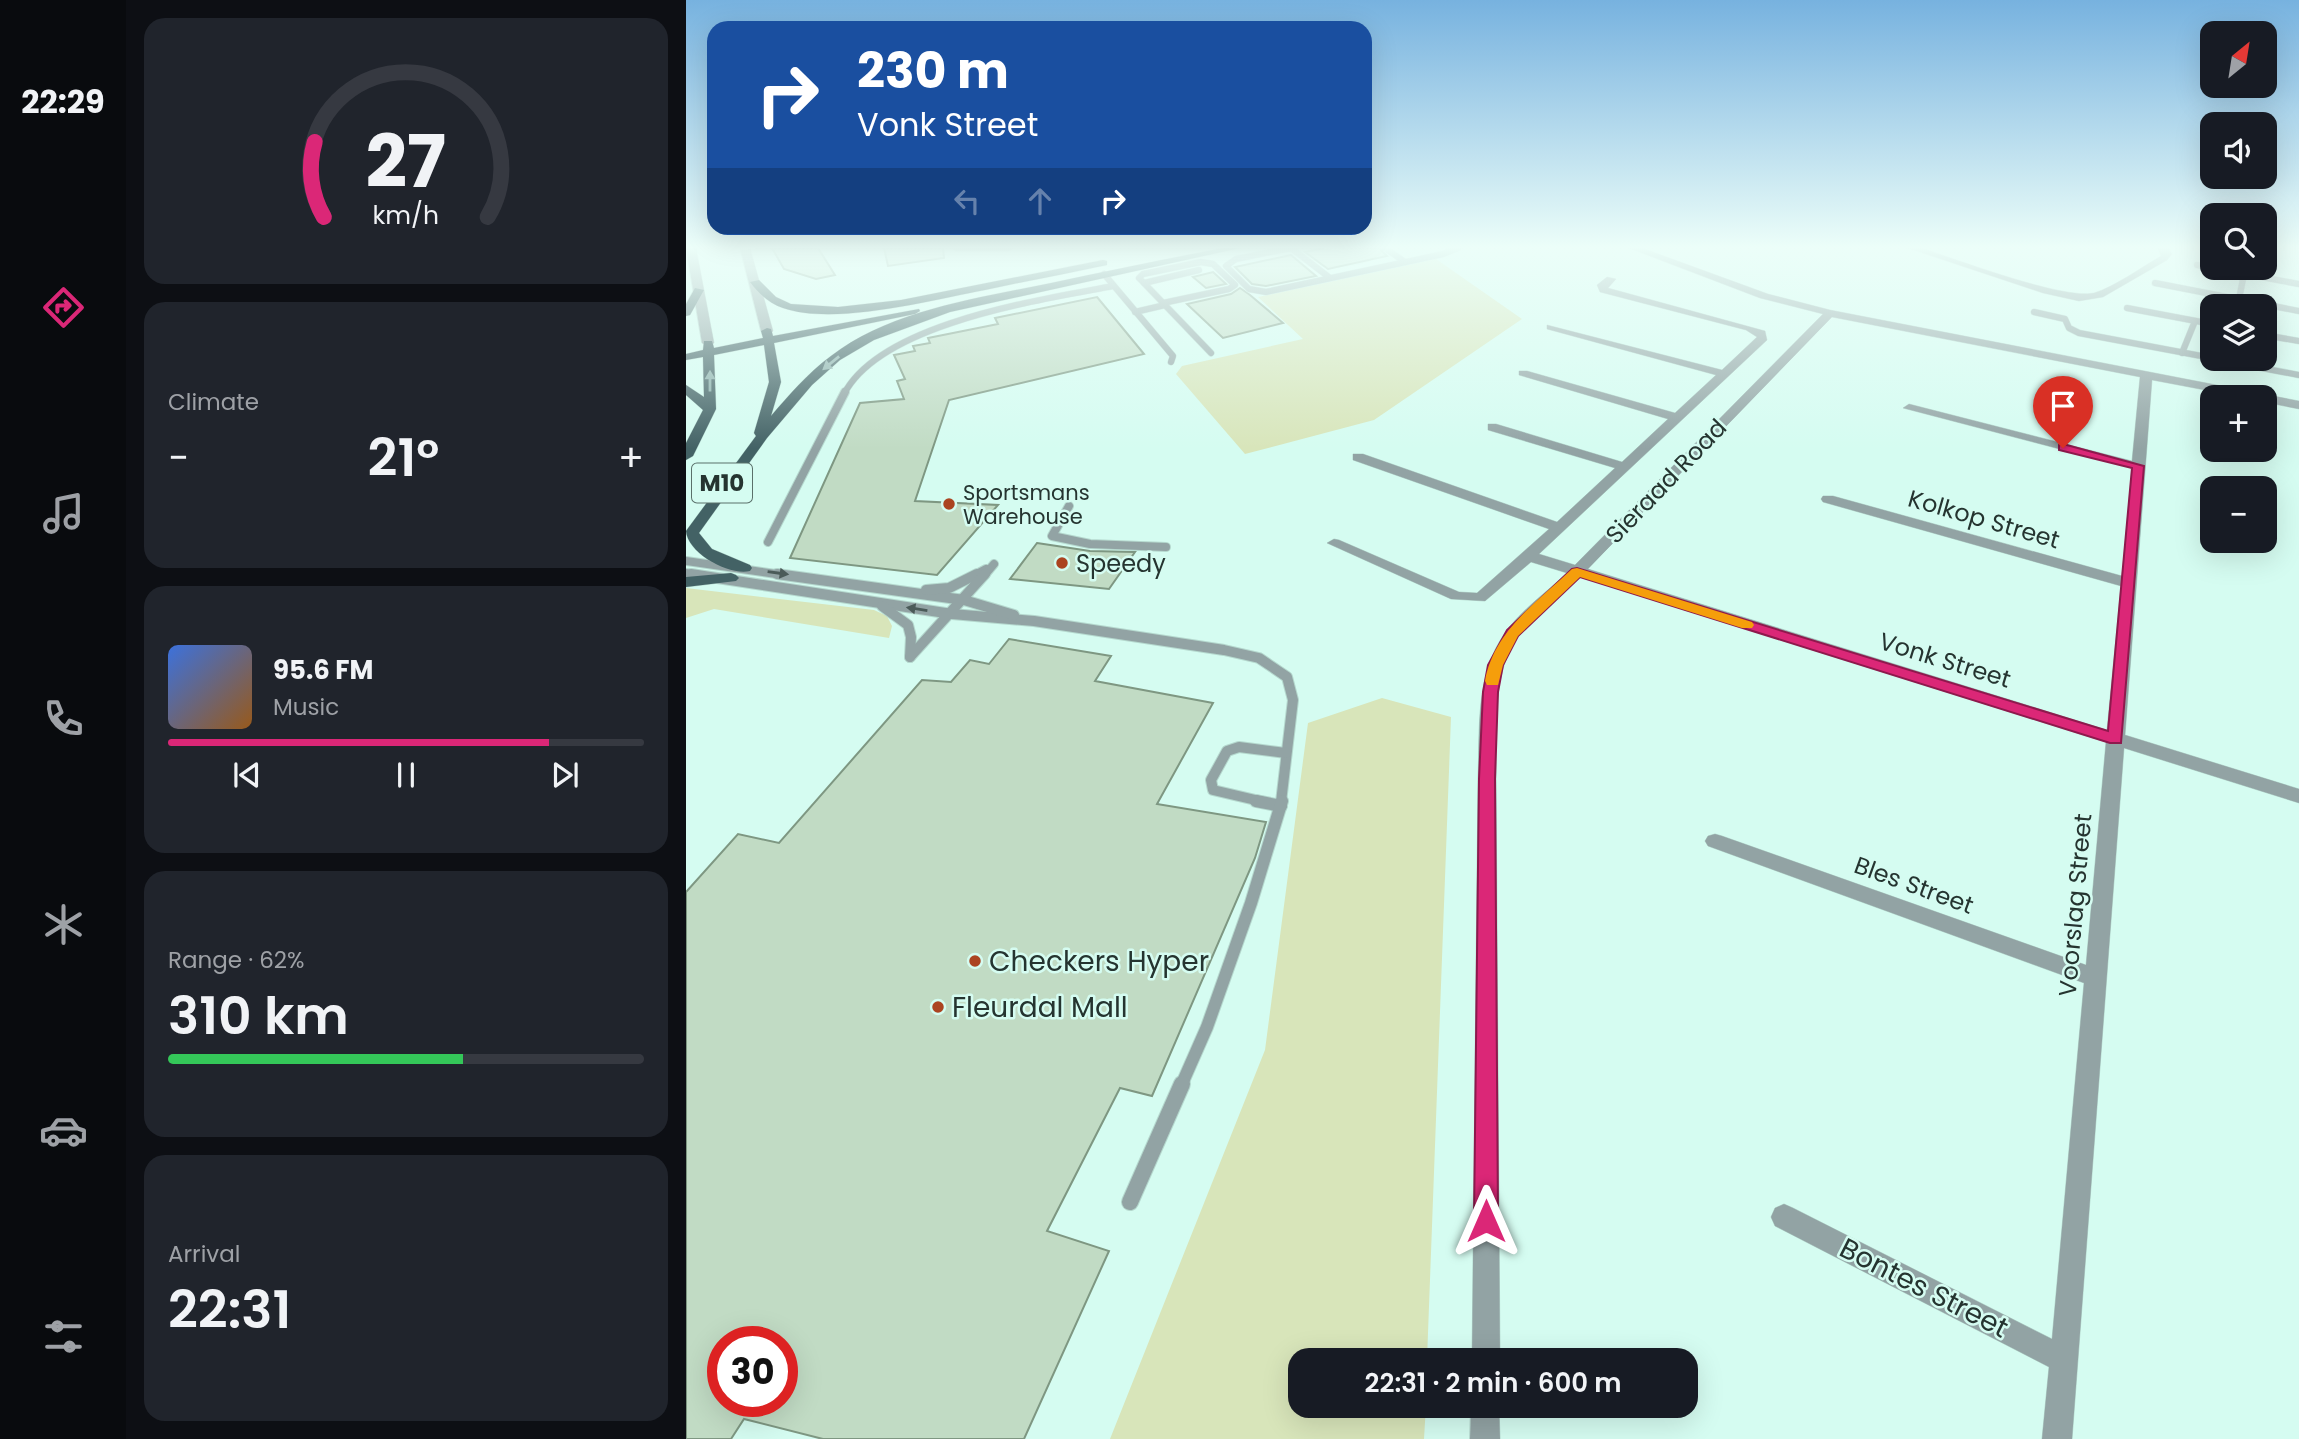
<!DOCTYPE html>
<meta charset="utf-8">
<style>
:root{--surface:#171b24;--page:#20242c;--text:#f1f3f6;--muted:#9ea1a6;--line:#363941;--accent:#db2777}
body{margin:0;font-family:Poppins,sans-serif;background:var(--page);color:var(--text);height:100vh;display:flex;flex-direction:column;font-size:26px;white-space:nowrap}
*{box-sizing:border-box;margin:0}
p{font-size:23px;color:var(--muted)}
.icon{flex:none;width:38px;height:38px;fill:none;stroke:currentColor;stroke-width:2;stroke-linecap:round;stroke-linejoin:round}
.map{position:relative;flex:1;overflow:hidden}
.sheet{display:flex;flex-direction:column;gap:18px;padding:18px;background:#0d0f14;width:560px}
.sheet>*{flex:none}
.hud{position:absolute;left:21px;top:21px;width:665px;height:214px;border-radius:21px;box-shadow:0 7px 28px #0002;background:#1a4fa0;color:#fff;overflow:hidden}
.needle{width:46px;rotate:30deg}
.fabs{position:absolute;left:1514px;top:21px;display:grid;gap:14px}
.fabs a{display:grid;place-items:center;width:77px;height:77px;border-radius:14px;background:var(--surface);box-shadow:0 7px 28px #0002;font-size:35px}
.speed{position:absolute;left:21px;top:1326px;display:flex;gap:14px;font-size:35px;font-weight:700;text-align:center}
.speed>*{display:grid;place-content:center;width:91px;height:91px;border-radius:50%;background:var(--surface);box-shadow:0 7px 28px #0002;line-height:1}
.speed .limit{border:10px solid #d22;background:#fff;color:#111}
.pin{position:absolute;display:grid;place-items:center;width:60px;height:60px;color:#fff;margin:-72px -30px;border-radius:50% 50% 50% 0;rotate:-45deg;box-shadow:0 0 7px #0007}
.pin .icon{rotate:45deg}
.me{position:absolute;width:77px;margin:-38px;rotate:0deg;stroke-linejoin:round;filter:drop-shadow(0 0 5px #0008)}
.turn{display:flex;align-items:center;gap:24px;height:147px;padding:0 35px;font-size:32px}
.turn .icon{width:91px;height:91px;stroke-width:2.5}
.turn b{display:block;font-size:49px;line-height:60px}
.lanes{display:flex;align-items:center;height:66px;padding:0 35px;background:#0003;justify-content:center;gap:35px;direction:ltr}
.lanes .off{opacity:.35}
.big{font-size:52px;font-weight:600;line-height:1.1}
.sheet .widget{flex:1;display:flex;flex-direction:column;justify-content:center;gap:10px;min-width:0;padding:0 24px;border-radius:21px;background:var(--page)}
.sheet .dial{align-items:center;gap:0}
.dial svg{height:182px;overflow:visible;fill:none;stroke:var(--line);stroke-width:7;stroke-linecap:round;text-anchor:middle}
.dial text{fill:var(--text);stroke:none}
.song{display:flex;align-items:center;gap:21px}
.cover{width:84px;height:84px;border-radius:10px;background:linear-gradient(135deg,hsl(220 70% 55%),hsl(30 70% 35%))}
.played{height:7px;border-radius:4px;background:linear-gradient(90deg,var(--accent) 80%,var(--line) 80%)}
.keys{display:flex;justify-content:space-around;direction:ltr}
.heat{display:flex;justify-content:space-between;align-items:center;font-size:38px;direction:ltr}
.charge{height:10px;border-radius:5px;background:linear-gradient(90deg,#34c759 62%,var(--line) 0)}
.trip{position:absolute;left:602px;top:1348px;width:410px;height:70px;border-radius:21px;background:var(--surface);box-shadow:0 7px 28px #0002;font-weight:600;line-height:70px;text-align:center}
main{display:flex;flex:1;min-height:0}
.tab-bar{display:flex;flex-direction:column;width:126px;justify-content:space-around;align-items:center;background:#090b0e;color:var(--muted)}
.tab-bar .icon{width:49px;height:49px}
.tab-bar .active{color:var(--accent)}
.tab-bar b{font-size:32px;color:var(--text)}
.map>svg:first-child{display:block}
.green{fill:#d8e5ba}
.building{fill:#c1dbc4;stroke:#7e9782;stroke-width:2;fill-rule:evenodd}
.lines{fill:none;stroke-linecap:round;stroke-linejoin:round}
.service-far4-casing{stroke:#b5d8ce;stroke-width:7}
.service-far3-casing{stroke:#b5d8ce;stroke-width:10}
.service-far2-casing{stroke:#b5d8ce;stroke-width:12}
.service-far1-casing{stroke:#b5d8ce;stroke-width:14}
.service-casing{stroke:#b5d8ce;stroke-width:18}
.minor-casing{stroke:#b5d8ce;stroke-width:1}
.tertiary-casing{stroke:#b5d8ce;stroke-width:1}
.primary-casing{stroke:#b5d8ce;stroke-width:1}
.service-far4{stroke:#92a3a4;stroke-width:6}
.service-far3{stroke:#92a3a4;stroke-width:8}
.service-far2{stroke:#92a3a4;stroke-width:10}
.service-far1{stroke:#92a3a4;stroke-width:12}
.service{stroke:#92a3a4;stroke-width:16}
.minor{fill:#92a3a4;fill-rule:evenodd}
.tertiary{fill:#92a3a4;fill-rule:evenodd}
.primary{fill:#436265;fill-rule:evenodd}
.oneway{fill:#8cafab}
.oneway2{fill:#4b5b59}
.route{fill:#db2777;stroke:#8e194d;stroke-width:2}
.slow{fill:#f59e0b}
.poi-dot{fill:#ab4421;stroke:#d5fcf1;stroke-width:2.5}
.labels{text-anchor:middle;dominant-baseline:central;stroke-width:5;stroke-linejoin:round;paint-order:stroke}
.far-poi-label{font-size:21px;fill:#253430;stroke:#d5fcf1;text-anchor:start}
.shield{fill:#d5fcf1;stroke:#5a706a;stroke-width:2}
.shield-label{font-size:23px;font-weight:bold;fill:#253430}
.street-label{font-size:24px;fill:#253430;stroke:#d5fcf1}
.poi-label{font-size:24px;fill:#253430;stroke:#d5fcf1;text-anchor:start}
.near-poi-label{font-size:28px;fill:#253430;stroke:#d5fcf1;text-anchor:start}
.near-street-label{font-size:28px;fill:#253430;stroke:#d5fcf1}
</style>
<main>
<nav class="tab-bar">
<b>22:29</b>
<svg class="icon active" aria-label="directions" viewBox="0 0 24 24"><path d="M12 3l9 9-9 9-9-9zM9 14v-3h6M13 9l2 2-2 2"/></svg>
<svg class="icon" aria-label="music" viewBox="0 0 24 24"><path d="M9 18V5l10-2v13"/><circle cx="6" cy="18" r="3"/><circle cx="16" cy="16" r="3"/></svg>
<svg class="icon" aria-label="phone" viewBox="0 0 24 24"><path d="M5 4h4l2 5-3 2q2 4 5 5l2-3 5 2v4C11 20 4 13 5 4z"/></svg>
<svg class="icon" aria-label="climate" viewBox="0 0 24 24"><path d="M12 3v18M4 7l16 10M4 17L20 7"/></svg>
<svg class="icon" aria-label="car" viewBox="0 0 24 24"><path d="M5 17H2v-5l4-1 3-4h7l3 4 3 1v5h-3M9 17h6M6 11h13"/><circle cx="7" cy="17" r="2"/><circle cx="17" cy="17" r="2"/></svg>
<svg class="icon" aria-label="filters" viewBox="0 0 24 24"><path d="M4 7h16M4 17h16"/><circle cx="9" cy="7" r="2"/><circle cx="15" cy="17" r="2"/></svg>
</nav>
<section class="sheet">
<div class="widget dial"><svg viewBox="0 0 100 80">
<path d="M14 69A42 42 0 1 1 86 69"/>
<path d="M14 69A42 42 0 0 1 10 36" stroke="#db2777"/>
<text x="50" y="56" font-size="32" font-weight="700">27</text>
<text x="50" y="72" font-size="11">km/h</text>
</svg></div>
<div class="widget"><p>Climate</p>
<div class="heat"><a>−</a><b class="big">21°</b><a>+</a></div>
</div>
<div class="widget">
<div class="song"><i class="cover"></i><div><b>95.6 FM</b><p>Music</p></div></div>
<div class="played"></div>
<div class="keys"><svg class="icon" aria-label="previous" viewBox="0 0 24 24"><path d="M18 5L8 12l10 7zM5 5v14"/></svg><svg class="icon" aria-label="pause" viewBox="0 0 24 24"><path d="M8 5v14M16 5v14"/></svg><svg class="icon" aria-label="next" viewBox="0 0 24 24"><path d="M6 5l10 7-10 7zM19 5v14"/></svg></div>
</div>
<div class="widget"><p>Range · 62%</p><b class="big">310 km</b><div class="charge"></div></div>
<div class="widget"><p>Arrival</p><b class="big">22:31</b></div>
</section>
<div class="map">
<svg width="1613" height="1439" viewBox="0 0 1613 1439">
<rect width="100%" height="100%" fill="#d5fcf1"/>
<!-- green -->
<g class="green">
<polygon points="750,259 836,319 688,420 559,454 490,374 496,366 617,339 572,297"/>
<polygon points="0,588 188,610 201,616 206,626 203,638 28,609 0,618"/>
<polygon points="696,698 765,717 741,1360 614,1360 614,1405 740,1405 738,1439 424,1439 579,1050 622,723"/>
</g>
<!-- building -->
<g class="building">
<polygon points="86,248 132,248 149,275 130,279 98,269"/>
<polygon points="198,248 257,248 258,258 202,266"/>
<polygon points="639,248 693,248 701,256 642,269 619,252"/>
<polygon points="605,255 630,276 580,286 566,284 549,267"/>
<polygon points="527,272 540,284 520,288 507,277"/>
<polygon points="554,288 564,295 597,323 537,338 501,304 545,294"/>
<polygon points="411,297 458,354 263,400 229,501 312,505 251,575 104,558 174,403 218,399 211,381 219,379 208,355 229,351 227,346 244,343 242,338 312,324 309,318"/>
<polygon points="351,543 404,551 449,552 423,589 324,579"/>
<path d="M 323,639 L 425,656 L 409,681 L 527,703 L 471,804 L 580,822 L 569,858 L 466,1096 L 434,1088 L 361,1231 L 423,1251 L 338,1439 L 137,1439 L 58,1419 L 45,1439 L 0,1439 L 0,892 L 52,834 L 93,843 L 236,680 L 265,682 L 284,660 L 303,664 ZM 37,1342 L 96,1342 L 96,1402 L 37,1402 Z"/>
</g>
<g class="lines">
<defs>
<g id="service-far4">
<polyline points="699,248 719,262"/>
<polyline points="1511,265 1613,284"/>
<polyline points="418,274 487,356 485,362"/>
<polyline points="644,278 605,248 550,259 540,266 563,289 580,292 757,254 772,248"/>
<polyline points="458,283 453,278 457,274 515,262 527,264 549,285 543,289 477,303"/>
<polyline points="1469,283 1613,311"/>
<polyline points="1552,304 1558,274"/>
<polyline points="479,305 525,353"/>
<polyline points="1441,308 1526,324"/>
<polyline points="449,312 479,305 458,283 513,270"/>
<polyline points="1348,312 1379,319 1383,328 1393,333 1526,358"/>
<polyline points="1578,335 1613,341"/>
<polyline points="1496,353 1509,321"/>
<polyline points="1528,359 1613,375"/>
<path d="M 158,394 C 195,323 354,300 427,286"/>
</g>
<g id="service-far3">
<polyline points="383,506 366,536 404,544 480,547"/>
<polyline points="82,542 159,392"/>
<polyline points="0,561 104,576"/>
<polyline points="0,573 16,576"/>
<polyline points="287,576 300,569"/>
<polyline points="298,576 308,564"/>
</g>
<g id="service-far2">
<polyline points="5,574 266,614 348,621 538,650 573,658 601,677 607,700 595,802"/>
<polyline points="91,574 278,600 328,615"/>
<polyline points="240,590 263,588 291,574"/>
<polyline points="196,606 222,625 225,637 224,657"/>
<polyline points="224,657 299,574"/>
<polyline points="578,802 527,790 525,780 541,751 553,747 600,753"/>
</g>
<g id="service-far1">
<polyline points="570,801 595,806"/>
<polyline points="495,1086 521,1027 565,903 596,801"/>
</g>
<polyline id="service" points="444,1202 496,1084"/>
<g id="minor">
<polygon points="265,248 328,248 323,251 270,251"/>
<path d="M 943,248 L 956,248 L 1082,294 L 1144,310 L 1613,401 L 1613,409 L 1578,402 L 1578,397 L 1556,397 L 1466,380 L 1439,735 L 1613,789 L 1613,803 L 1438,748 L 1386,1439 L 1356,1439 L 1363,1367 L 1089,1226 L 1085,1217 L 1089,1208 L 1098,1204 L 1107,1208 L 1366,1339 L 1398,983 L 1022,846 L 1019,841 L 1022,836 L 1029,834 L 1036,836 L 1400,965 L 1420,742 L 894,577 C 875,596 849,615 832,637 C 804,676 811,733 810,779 L 814,1360 L 786,1360 L 792,779 C 794,729 789,675 819,633 C 835,610 861,592 881,573 L 845,562 L 799,601 L 765,599 L 641,543 L 648,539 L 653,540 L 773,592 L 791,593 L 863,529 L 667,460 L 667,454 L 677,454 L 871,522 L 929,468 L 802,430 L 802,424 L 810,424 L 936,462 L 982,419 L 833,375 L 833,371 L 841,371 L 989,413 L 1030,375 L 861,329 L 861,325 L 1036,370 L 1071,337 L 1060,330 L 914,292 L 911,285 L 921,277 L 930,279 L 922,288 L 1079,331 L 1081,340 L 853,554 L 889,565 L 1137,314 L 1074,298 ZM 1146,317 L 1454,377 L 1446,461 L 1223,404 L 1217,408 L 1446,468 L 1436,576 L 1147,496 L 1137,496 L 1135,499 L 1137,502 L 1435,586 L 1421,730 L 902,569 Z"/>
<path d="M 1222,248 L 1235,248 C 1270,259 1377,300 1408,293 C 1428,287 1456,267 1475,256 L 1472,248 L 1482,248 L 1486,254 L 1481,260 L 1417,297 L 1393,301 L 1357,293 Z"/>
<polygon points="785,1405 813,1405 814,1439 784,1439"/>
</g>
<g id="tertiary">
<polygon points="0,248 10,248 28,343 22,346 16,343"/>
<polygon points="54,248 64,248 87,331 85,333 75,331"/>
</g>
<g id="primary">
<path d="M 537,248 L 554,248 L 264,312 L 188,340 L 154,360 L 126,385 L 81,438 L 13,533 L 26,549 L 64,565 L 66,568 L 64,571 C 44,576 2,554 0,531 L 70,436 L 68,433 L 83,382 L 78,345 L 28,355 L 30,409 L 7,456 L 0,460 L 0,443 L 17,410 L 0,395 L 0,385 L 18,397 L 17,357 L 0,360 L 0,354 L 17,350 L 18,341 L 26,341 L 28,348 L 77,338 L 75,331 L 81,328 L 85,329 L 87,336 L 233,309 L 234,311 L 229,314 L 88,343 L 95,382 L 85,416 C 103,395 122,373 145,356 C 205,310 292,298 365,283 C 422,271 479,259 537,248 Z"/>
<path d="M 417,260 L 421,261 L 421,265 C 380,274 340,281 299,290 C 245,300 149,326 97,308 C 83,303 73,294 64,282 L 73,280 L 90,297 L 105,304 L 152,307 L 215,300 Z"/>
<polygon points="9,288 18,290 4,315 0,316 0,304"/>
<polygon points="45,573 50,575 53,578 50,581 0,587 0,577"/>
</g>
</defs>
<!-- service-far4 casing -->
<use href="#service-far4" class="service-far4-casing"/>
<!-- service-far3 casing -->
<use href="#service-far3" class="service-far3-casing"/>
<!-- service-far2 casing -->
<use href="#service-far2" class="service-far2-casing"/>
<!-- service-far1 casing -->
<use href="#service-far1" class="service-far1-casing"/>
<!-- service casing -->
<use href="#service" class="service-casing"/>
<!-- minor casing -->
<use href="#minor" class="minor-casing"/>
<!-- tertiary casing -->
<use href="#tertiary" class="tertiary-casing"/>
<!-- primary casing -->
<use href="#primary" class="primary-casing"/>
<!-- service-far4 -->
<use href="#service-far4" class="service-far4"/>
<!-- service-far3 -->
<use href="#service-far3" class="service-far3"/>
<!-- service-far2 -->
<use href="#service-far2" class="service-far2"/>
<!-- service-far1 -->
<use href="#service-far1" class="service-far1"/>
<!-- service -->
<use href="#service" class="service"/>
<!-- minor -->
<use href="#minor" class="minor"/>
<!-- tertiary -->
<use href="#tertiary" class="tertiary"/>
<!-- primary -->
<use href="#primary" class="primary"/>
</g>
<!-- one-way arrows -->
<defs><path id="oneway-solid" d="M-6-.8H1V-3.2L6.5 0L1 3.2V.8H-6Z" transform="scale(1.75)"/></defs>
<g class="oneway">
<use href="#oneway-solid" transform="translate(145 363) rotate(141)"/>
<use href="#oneway-solid" transform="translate(24 381) rotate(-90)"/>
</g>
<g class="oneway2">
<use href="#oneway-solid" transform="translate(92 573) rotate(8)"/>
<use href="#oneway-solid" transform="translate(231 609) rotate(-171)"/>
</g>
<!-- sky -->
<linearGradient id="sky" x2="0" y2="1"><stop stop-color="#77b2df"/><stop offset="0.55" stop-color="#ecfef9"/><stop offset="1" stop-color="#ecfef9" stop-opacity="0"/></linearGradient>
<rect width="1613" height="449" fill="url(#sky)"/>
<!-- route -->
<polygon class="route" points="1377,444 1458,466 1435,743 1424,743 894,577 832,636 817,665 812,692 809,779 812,1221 808,1230 800,1233 792,1230 788,1221 793,779 797,692 802,665 821,630 886,569 891,568 1422,731 1446,468 1373,450 1373,445"/>
<!-- slow -->
<path class="slow" d="M 891,568 L 1066,622 L 1068,625 L 1066,628 L 1056,628 L 894,577 L 832,636 L 817,665 L 812,685 L 801,685 L 799,681 C 808,631 851,602 886,569 Z"/>
<!-- markers -->
<g class="poi-dot">
<circle cx="263" cy="504" r="7"/>
<circle cx="376" cy="563" r="7"/>
<circle cx="289" cy="961" r="7"/>
<circle cx="252" cy="1007" r="7"/>
</g>
<g class="labels">
<!-- far-poi labels -->
<g class="far-poi-label">
<text x="277" y="492">Sportsmans<tspan x="277" dy="24">Warehouse</tspan></text>
</g>
<!-- shield labels -->
<rect class="shield" x="6" y="463.5" width="60" height="39" rx="5"/>
<g class="shield-label">
<text x="36" y="483">M10</text>
</g>
<!-- street labels -->
<g class="street-label">
<text transform="translate(980 481) rotate(-46)">Sieraad Road</text>
<text transform="translate(1298 519) rotate(16)">Kolkop Street</text>
<text transform="translate(1259 660) rotate(17)">Vonk Street</text>
<text transform="translate(1228 885) rotate(20)">Bles Street</text>
<text transform="translate(1389 905) rotate(-85)">Voorslag Street</text>
</g>
<!-- poi labels -->
<g class="poi-label">
<text x="390" y="563">Speedy</text>
</g>
<!-- near-poi labels -->
<g class="near-poi-label">
<text x="303" y="961">Checkers Hyper</text>
<text x="266" y="1007">Fleurdal Mall</text>
</g>
<!-- near-street labels -->
<g class="near-street-label">
<text transform="translate(1238 1288) rotate(27)">Bontes Street</text>
</g>
</g>
</svg>
<div class="fabs">
<a><svg class="needle" viewBox="-14 -14 28 28"><path d="M0-13l5 13h-10z" fill="#e53935"/><path d="M0 13l5-13h-10z" fill="#9ea1a6"/></svg></a>
<a><svg class="icon" aria-label="sound" viewBox="0 0 24 24"><path d="M4 9h4l5-4v14l-5-4H4zM17 9q2 3 0 6"/></svg></a>
<a><svg class="icon" aria-label="search" viewBox="0 0 24 24"><circle cx="10" cy="10" r="6"/><path d="M15 15l6 6"/></svg></a>
<a><svg class="icon" aria-label="layers" viewBox="0 0 24 24"><path d="M12 4l9 5-9 5-9-5zM3 14l9 5 9-5"/></svg></a>
<a>+</a>
<a>−</a>
</div>
<div class="speed"><div class="limit">30</div></div>
<div class="pin" style="left:1377px;top:448px;background:#d93025"><svg class="icon" aria-label="arrive" viewBox="0 0 24 24"><path d="M6 21V4h12l-3 4 3 4H6"/></svg></div>
<svg class="me" style="left:800px;top:1221px" viewBox="-20 -20 40 40"><path d="M0-17L14 15 0 8-14 15z" fill="#db2777" stroke="#fff" stroke-width="4"/></svg>
<div class="trip">22:31 · 2 min · 600 m</div>
<div class="hud">
<div class="turn"><svg class="icon" aria-label="right" viewBox="0 0 24 24"><path d="M7 20v-9h11M14 6l5 5-5 5"/></svg><div><b>230 m</b>Vonk Street</div></div>
<div class="lanes"><svg class="icon off" aria-label="left" viewBox="0 0 24 24"><path d="M17 20v-9H6M10 6l-5 5 5 5"/></svg><svg class="icon off" aria-label="ahead" viewBox="0 0 24 24"><path d="M12 20V5M6 11l6-6 6 6"/></svg><svg class="icon" aria-label="right" viewBox="0 0 24 24"><path d="M7 20v-9h11M14 6l5 5-5 5"/></svg></div>
</div>
</div>
</main>
